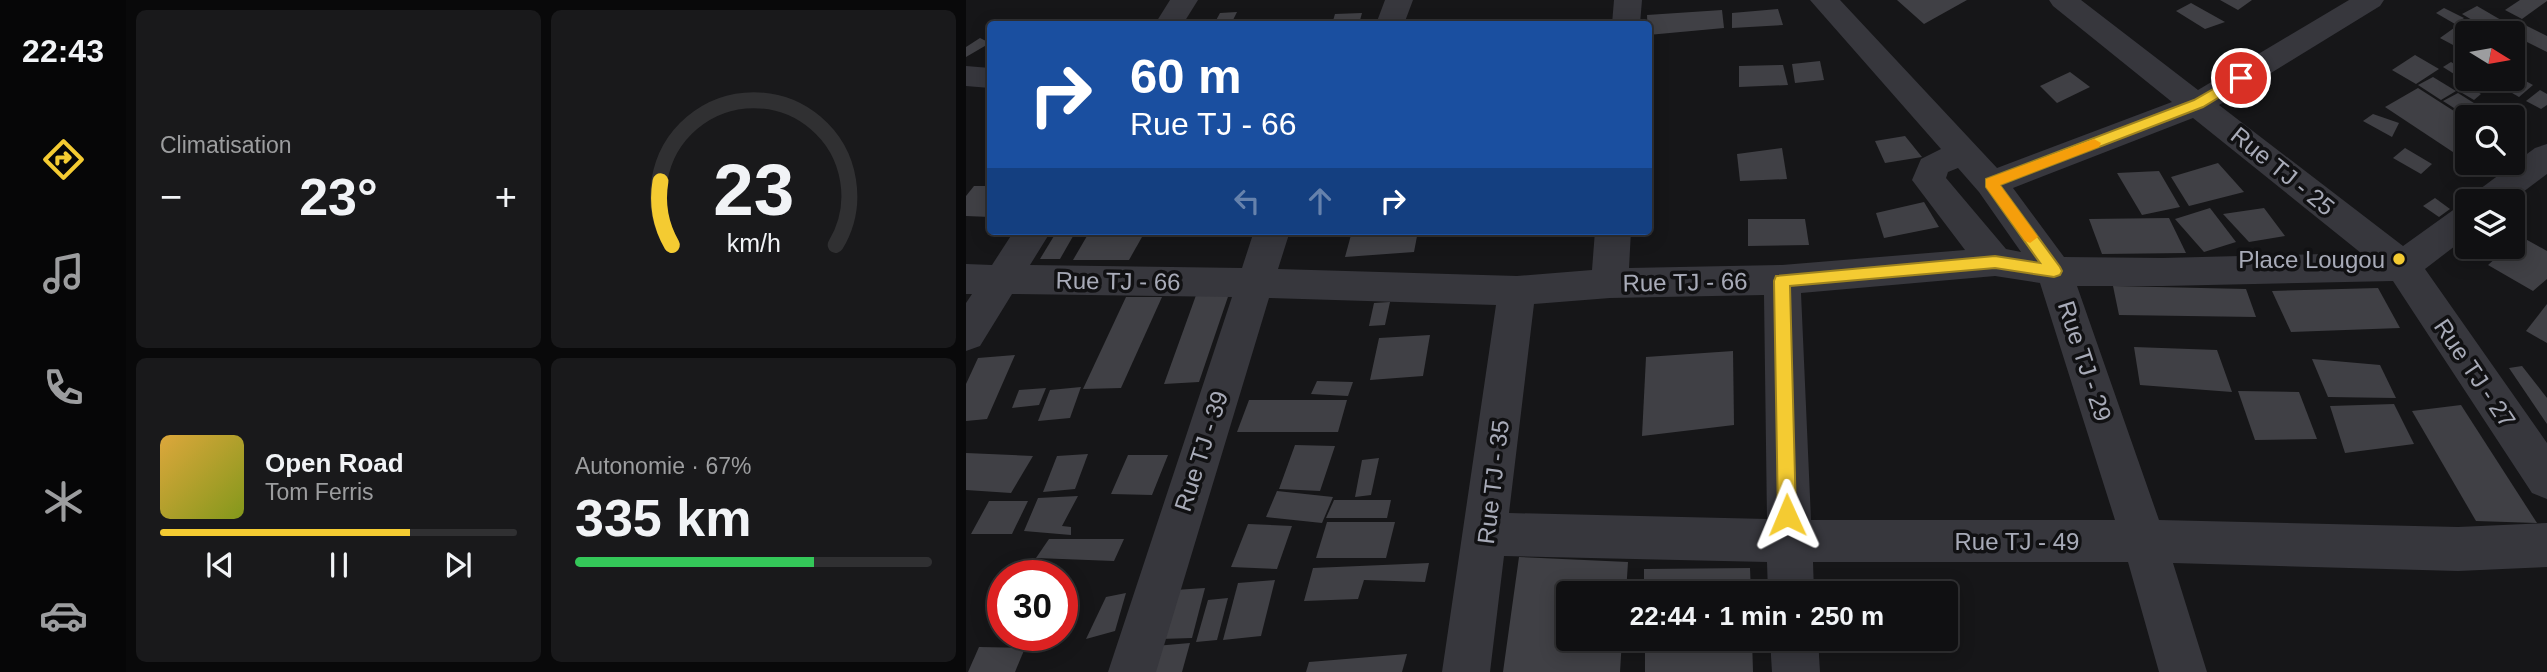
<!DOCTYPE html>
<html lang="fr">
<meta charset="utf-8">
<style>
:root{--surface:#101012;--page:#19191b;--text:#f1f3f6;--muted:#9c9d9f;--line:#303032;--accent:#f4cb32}
body{margin:0;font-family:Arial,sans-serif;background:var(--page);color:var(--text);height:100vh;display:flex;flex-direction:column;font-size:26px;white-space:nowrap}
*{box-sizing:border-box;margin:0}
p{font-size:23px;color:var(--muted)}
.icon{flex:none;width:38px;height:38px;fill:none;stroke:currentColor;stroke-width:2;stroke-linecap:round;stroke-linejoin:round}
.map{position:relative;flex:1;overflow:hidden}
.side{display:flex;flex-direction:column;gap:10px;padding:10px;background:#09090a;width:840px}
.side>*{flex:none}
.hud{position:absolute;left:21px;top:21px;width:665px;height:214px;border-radius:7px;box-shadow:0 4px 18px #0003,0 0 0 2px var(--line);background:#1a4fa0;color:#fff;overflow:hidden}
.needle{width:46px;rotate:101deg}
.tools{position:absolute;left:1489px;top:21px;display:grid;gap:14px}
.tools a{display:grid;place-items:center;width:70px;height:70px;border-radius:7px;background:var(--surface);box-shadow:0 4px 18px #0003,0 0 0 2px var(--line);font-size:35px}
.speed{position:absolute;left:21px;top:560px;display:flex;gap:14px;font-size:35px;font-weight:700;text-align:center}
.speed>*{display:grid;place-content:center;width:91px;height:91px;border-radius:50%;background:var(--surface);box-shadow:0 4px 18px #0003,0 0 0 2px var(--line);line-height:1}
.speed .limit{border:10px solid #d22;background:#fff;color:#111}
.pin{position:absolute;display:grid;place-items:center;width:60px;height:60px;color:#fff;margin:-30px;border:4px solid #fff;border-radius:50%;box-shadow:0 2px 7px #0007}
.me{position:absolute;width:77px;margin:-38px;rotate:359deg;stroke-linejoin:round;filter:drop-shadow(0 0 5px #0008)}
.turn{display:flex;align-items:center;gap:24px;height:147px;padding:0 28px;font-size:32px}
.turn .icon{width:91px;height:91px;stroke-width:2.5}
.turn b{display:block;font-size:49px;line-height:60px}
.lanes{display:flex;align-items:center;height:66px;padding:0 28px;background:#0003;justify-content:center;gap:35px;direction:ltr}
.lanes .off{opacity:.35}
.big{font-size:52px;font-weight:800;line-height:1.1}
.side .tile{flex:1;display:flex;flex-direction:column;justify-content:center;gap:10px;min-width:0;padding:0 24px;border-radius:10px;background:var(--page)}
.side .dial{align-items:center;gap:0}
.dial svg{height:182px;overflow:visible;fill:none;stroke:var(--line);stroke-width:7;stroke-linecap:round;text-anchor:middle}
.dial text{fill:var(--text);stroke:none}
.song{display:flex;align-items:center;gap:21px}
.cover{width:84px;height:84px;border-radius:10px;background:linear-gradient(135deg,hsl(40 70% 55%),hsl(70 70% 35%))}
.played{height:7px;border-radius:4px;background:linear-gradient(90deg,var(--accent) 70%,var(--line) 70%)}
.keys{display:flex;justify-content:space-around;direction:ltr}
.heat{display:flex;justify-content:space-between;align-items:center;font-size:38px;direction:ltr}
.charge{height:10px;border-radius:5px;background:linear-gradient(90deg,#34c759 67%,var(--line) 0)}
.side .tiles{flex:1;display:grid;gap:10px;grid-template-columns:repeat(2,1fr)}
.trip{position:absolute;left:590px;top:581px;width:402px;height:70px;border-radius:7px;background:var(--surface);box-shadow:0 4px 18px #0003,0 0 0 2px var(--line);font-weight:800;line-height:70px;text-align:center}
main{display:flex;flex:1;min-height:0}
.menu{display:flex;flex-direction:column;width:126px;justify-content:space-around;align-items:center;background:#060607;color:var(--muted)}
.menu .icon{width:49px;height:49px}
.menu .on{color:var(--accent)}
.menu b{font-size:32px;color:var(--text)}
.map>svg:first-child{display:block}
.building{fill:#404045}
.lines{fill:none;stroke-linecap:round;stroke-linejoin:round}
.minor{fill:#37373d;fill-rule:evenodd}
.route{fill:#f4cb32;stroke:#9f8420;stroke-width:2}
.slow{fill:#f59e0b}
.poi-dot{fill:#f4cb32;stroke:#111113;stroke-width:2.5}
.labels{text-anchor:middle;dominant-baseline:central;stroke-width:7;stroke-linejoin:round;paint-order:stroke}
.street-label{font-size:24px;fill:#a8abb8;stroke:#111113}
.poi-label{font-size:24px;fill:#a8abb8;stroke:#111113;text-anchor:end}
</style>
<main>
<nav class="menu">
<b>22:43</b>
<svg class="icon on" aria-label="directions" viewBox="0 0 24 24"><path d="M12 3l9 9-9 9-9-9zM9 14v-3h6M13 9l2 2-2 2"/></svg>
<svg class="icon" aria-label="music" viewBox="0 0 24 24"><path d="M9 18V5l10-2v13"/><circle cx="6" cy="18" r="3"/><circle cx="16" cy="16" r="3"/></svg>
<svg class="icon" aria-label="phone" viewBox="0 0 24 24"><path d="M5 4h4l2 5-3 2q2 4 5 5l2-3 5 2v4C11 20 4 13 5 4z"/></svg>
<svg class="icon" aria-label="climate" viewBox="0 0 24 24"><path d="M12 3v18M4 7l16 10M4 17L20 7"/></svg>
<svg class="icon" aria-label="car" viewBox="0 0 24 24"><path d="M5 17H2v-5l4-1 3-4h7l3 4 3 1v5h-3M9 17h6M6 11h13"/><circle cx="7" cy="17" r="2"/><circle cx="17" cy="17" r="2"/></svg>
</nav>
<section class="side">
<div class="tiles">
<div class="tile"><p>Climatisation</p>
<div class="heat"><a>−</a><b class="big">23°</b><a>+</a></div>
</div>
<div class="tile dial"><svg viewBox="0 0 100 80">
<path d="M14 69A42 42 0 1 1 86 69"/>
<path d="M14 69A42 42 0 0 1 9 41" stroke="#f4cb32"/>
<text x="50" y="56" font-size="32" font-weight="700">23</text>
<text x="50" y="72" font-size="11">km/h</text>
</svg></div>
<div class="tile">
<div class="song"><i class="cover"></i><div><b>Open Road</b><p>Tom Ferris</p></div></div>
<div class="played"></div>
<div class="keys"><svg class="icon" aria-label="previous" viewBox="0 0 24 24"><path d="M18 5L8 12l10 7zM5 5v14"/></svg><svg class="icon" aria-label="pause" viewBox="0 0 24 24"><path d="M8 5v14M16 5v14"/></svg><svg class="icon" aria-label="next" viewBox="0 0 24 24"><path d="M6 5l10 7-10 7zM19 5v14"/></svg></div>
</div>
<div class="tile"><p>Autonomie · 67%</p><b class="big">335 km</b><div class="charge"></div></div>
</div>
</section>
<div class="map">
<svg width="1581" height="672" viewBox="0 0 1581 672">
<rect width="100%" height="100%" fill="#161618"/>
<!-- building -->
<g class="building">
<polygon points="931,0 1001,0 958,24"/>
<polygon points="1254,0 1286,0 1272,10"/>
<polygon points="1554,0 1581,0 1581,1 1556,19 1539,10"/>
<polygon points="1225,3 1259,22 1239,29 1210,11"/>
<polygon points="1511,6 1535,20 1518,27 1496,14"/>
<polygon points="1478,8 1498,18 1489,24 1470,13"/>
<polygon points="812,9 817,25 766,28 766,13"/>
<polygon points="756,10 758,28 682,35 681,15"/>
<polygon points="271,12 265,24 248,24 254,13"/>
<polygon points="396,13 393,24 366,24 369,14"/>
<polygon points="1499,20 1524,33 1502,33 1502,53 1474,38"/>
<polygon points="1553,22 1581,36 1581,52 1541,32"/>
<polygon points="14,38 24,43 0,57 0,47"/>
<polygon points="1449,55 1473,69 1450,84 1426,70"/>
<polygon points="854,61 858,80 829,83 826,64"/>
<polygon points="1485,62 1502,72 1502,79 1499,81 1477,67"/>
<polygon points="817,65 822,85 773,87 773,66"/>
<polygon points="1104,72 1124,87 1091,103 1074,86"/>
<polygon points="1547,74 1567,85 1553,97 1527,82 1531,79 1547,79"/>
<polygon points="1467,77 1490,91 1475,100 1452,85"/>
<polygon points="1509,79 1512,79 1524,86 1516,91 1502,82"/>
<polygon points="1499,85 1515,94 1508,100 1491,90"/>
<polygon points="1452,88 1502,120 1502,162 1419,107"/>
<polygon points="1574,90 1581,94 1581,105 1575,109 1560,101"/>
<polygon points="1492,93 1519,110 1502,117 1477,101"/>
<polygon points="1407,114 1433,123 1426,137 1397,121"/>
<polygon points="939,136 956,157 919,163 909,141"/>
<polygon points="816,148 821,179 774,181 771,154"/>
<polygon points="1439,148 1466,164 1455,174 1427,158"/>
<polygon points="1252,163 1278,192 1223,206 1205,177"/>
<polygon points="1193,171 1214,207 1176,215 1151,173"/>
<polygon points="8,186 24,186 24,217 0,216 0,196"/>
<polygon points="1469,198 1484,209 1473,217 1457,206"/>
<polygon points="958,202 973,227 918,238 910,213"/>
<polygon points="1244,208 1270,242 1238,252 1209,219"/>
<polygon points="1298,208 1319,236 1283,242 1257,214"/>
<polygon points="1203,218 1220,253 1136,254 1123,219"/>
<polygon points="782,219 839,219 843,245 782,246"/>
<polygon points="91,231 110,231 94,259 74,259"/>
<polygon points="425,231 452,231 448,252 379,257 385,235 425,233"/>
<polygon points="121,236 176,237 163,260 107,260"/>
<polygon points="1554,236 1581,251 1581,279 1567,291 1522,265 1542,247 1547,247 1547,242"/>
<polygon points="266,285 233,382 198,384 233,287"/>
<polygon points="1147,286 1280,289 1290,317 1153,315"/>
<polygon points="1412,288 1434,328 1325,332 1306,291"/>
<polygon points="160,297 196,297 155,388 117,389"/>
<polygon points="424,302 419,325 403,326 408,303"/>
<polygon points="1581,304 1581,343 1560,331"/>
<polygon points="464,335 457,376 404,380 413,338"/>
<polygon points="1168,347 1251,350 1266,392 1174,385"/>
<polygon points="767,351 768,425 676,436 680,357"/>
<polygon points="49,355 21,419 0,421 0,384 12,358"/>
<polygon points="1346,359 1414,365 1430,398 1362,397"/>
<polygon points="1556,366 1581,398 1581,424 1543,368"/>
<polygon points="351,381 387,382 382,396 345,394"/>
<polygon points="115,387 104,418 72,421 84,390"/>
<polygon points="80,388 73,405 46,408 53,390"/>
<polygon points="1272,391 1333,392 1351,439 1289,440"/>
<polygon points="283,400 381,400 372,432 271,432"/>
<polygon points="1428,404 1448,444 1379,453 1364,406"/>
<polygon points="1495,405 1571,523 1510,521 1446,411"/>
<polygon points="329,445 369,446 354,491 313,489"/>
<polygon points="0,453 67,456 45,493 0,490"/>
<polygon points="122,454 109,489 77,492 91,456"/>
<polygon points="162,455 202,455 186,495 145,494"/>
<polygon points="413,458 405,495 389,497 396,460"/>
<polygon points="311,491 367,497 356,523 300,517"/>
<polygon points="112,496 96,526 105,527 105,535 58,531 72,498"/>
<polygon points="368,500 425,500 421,518 360,518"/>
<polygon points="23,501 62,501 46,534 5,534"/>
<polygon points="361,522 429,522 420,558 350,558"/>
<polygon points="282,524 326,526 311,569 265,567"/>
<polygon points="83,539 158,539 148,561 70,558"/>
<polygon points="553,557 662,562 660,593 602,593 602,639 656,639 654,672 537,672"/>
<polygon points="463,563 459,582 398,580 392,599 338,601 347,568"/>
<polygon points="784,568 785,593 678,593 678,569"/>
<polygon points="309,580 295,636 257,640 272,583"/>
<polygon points="239,588 226,638 194,639 209,590"/>
<polygon points="160,593 149,631 120,639 140,597"/>
<polygon points="262,598 251,640 230,642 242,600"/>
<polygon points="679,639 786,639 787,672 679,672"/>
<polygon points="224,643 216,672 181,672 189,646"/>
<polygon points="13,647 59,648 49,672 2,672"/>
<polygon points="441,654 436,672 340,672 343,662"/>
</g>
<g class="lines">
<!-- minor -->
<g class="minor">
<polygon points="204,0 232,0 217,24 189,24"/>
<polygon points="419,0 447,0 438,24 410,24"/>
<polygon points="648,0 676,0 674,24 646,24"/>
<path d="M 844,0 L 874,0 L 1031,168 L 1206,102 L 1087,6 L 1083,0 L 1115,0 L 1232,90 L 1383,0 L 1418,0 L 1414,6 L 1253,105 L 1437,246 L 1490,208 L 1502,204 L 1502,236 L 1459,269 L 1581,443 L 1581,499 L 1566,493 L 1427,281 L 1197,286 L 1111,286 L 1193,520 L 1492,527 L 1581,523 L 1581,567 L 1492,571 L 1207,563 L 1241,672 L 1193,672 L 1162,562 L 847,562 L 848,593 L 802,593 L 801,562 L 538,556 L 524,672 L 476,672 L 530,305 L 303,298 L 190,672 L 142,672 L 266,297 L 46,294 L 14,346 L 0,351 L 0,303 L 6,294 L 0,294 L 0,264 L 26,265 L 48,231 L 85,231 L 64,265 L 276,268 L 288,231 L 324,231 L 312,269 L 551,276 L 626,270 L 629,231 L 665,231 L 663,268 L 816,265 L 999,250 L 946,180 L 955,159 L 975,149 ZM 1227,118 L 1395,253 L 1197,258 L 1098,257 L 1047,188 ZM 992,168 L 1013,192 L 1055,252 L 1040,249 L 980,178 L 982,172 ZM 1029,276 L 1074,283 L 1149,520 L 845,520 L 835,293 ZM 798,295 L 801,519 L 543,513 L 568,304 L 644,298 Z"/>
<polygon points="0,66 24,68 24,88 0,86"/>
<polygon points="1581,144 1581,174 1545,201 1505,201 1510,192 1569,148"/>
<polygon points="804,639 852,639 854,672 806,672"/>
</g>
</g>
<!-- route -->
<polygon class="route" points="1275,73 1280,75 1280,81 1237,107 1034,185 1094,267 1096,271 1094,275 1088,277 1029,268 824,286 830,515 827,521 821,524 814,521 812,515 808,281 810,276 1029,256 1074,263 1020,187 1020,179 1228,100"/>
<!-- slow -->
<polygon class="slow" points="1128,139 1135,143 1133,147 1034,185 1072,237 1064,243 1059,241 1020,187 1020,179"/>
<!-- markers -->
<circle class="poi-dot" cx="1433" cy="259" r="7"/>
<g class="labels">
<!-- street labels -->
<g class="street-label">
<text transform="translate(1317 171) rotate(39)">Rue TJ - 25</text>
<text transform="translate(152 281) rotate(1)">Rue TJ - 66</text>
<text transform="translate(719 282) rotate(-1)">Rue TJ - 66</text>
<text transform="translate(1119 361) rotate(72)">Rue TJ - 29</text>
<text transform="translate(1509 373) rotate(56)">Rue TJ - 27</text>
<text transform="translate(235 451) rotate(-72)">Rue TJ - 39</text>
<text transform="translate(527 482) rotate(-83)">Rue TJ - 35</text>
<text x="1051" y="541">Rue TJ - 49</text>
</g>
<!-- poi labels -->
<g class="poi-label">
<text x="1419" y="259">Place Lougou</text>
</g>
</g>
</svg>
<div class="tools">
<a><svg class="needle" viewBox="-14 -14 28 28"><path d="M0-13l5 13h-10z" fill="#e53935"/><path d="M0 13l5-13h-10z" fill="#9c9d9f"/></svg></a>
<a><svg class="icon" aria-label="search" viewBox="0 0 24 24"><circle cx="10" cy="10" r="6"/><path d="M15 15l6 6"/></svg></a>
<a><svg class="icon" aria-label="layers" viewBox="0 0 24 24"><path d="M12 4l9 5-9 5-9-5zM3 14l9 5 9-5"/></svg></a>
</div>
<div class="speed"><div class="limit">30</div></div>
<div class="pin" style="left:1275px;top:78px;background:#d93025"><svg class="icon" aria-label="arrive" viewBox="0 0 24 24"><path d="M6 21V4h12l-3 4 3 4H6"/></svg></div>
<svg class="me" style="left:821px;top:515px" viewBox="-20 -20 40 40"><path d="M0-17L14 15 0 8-14 15z" fill="#f4cb32" stroke="#fff" stroke-width="4"/></svg>
<div class="trip">22:44 · 1 min · 250 m</div>
<div class="hud">
<div class="turn"><svg class="icon" aria-label="right" viewBox="0 0 24 24"><path d="M7 20v-9h11M14 6l5 5-5 5"/></svg><div><b>60 m</b>Rue TJ - 66</div></div>
<div class="lanes"><svg class="icon off" aria-label="left" viewBox="0 0 24 24"><path d="M17 20v-9H6M10 6l-5 5 5 5"/></svg><svg class="icon off" aria-label="ahead" viewBox="0 0 24 24"><path d="M12 20V5M6 11l6-6 6 6"/></svg><svg class="icon" aria-label="right" viewBox="0 0 24 24"><path d="M7 20v-9h11M14 6l5 5-5 5"/></svg></div>
</div>
</div>
</main>
